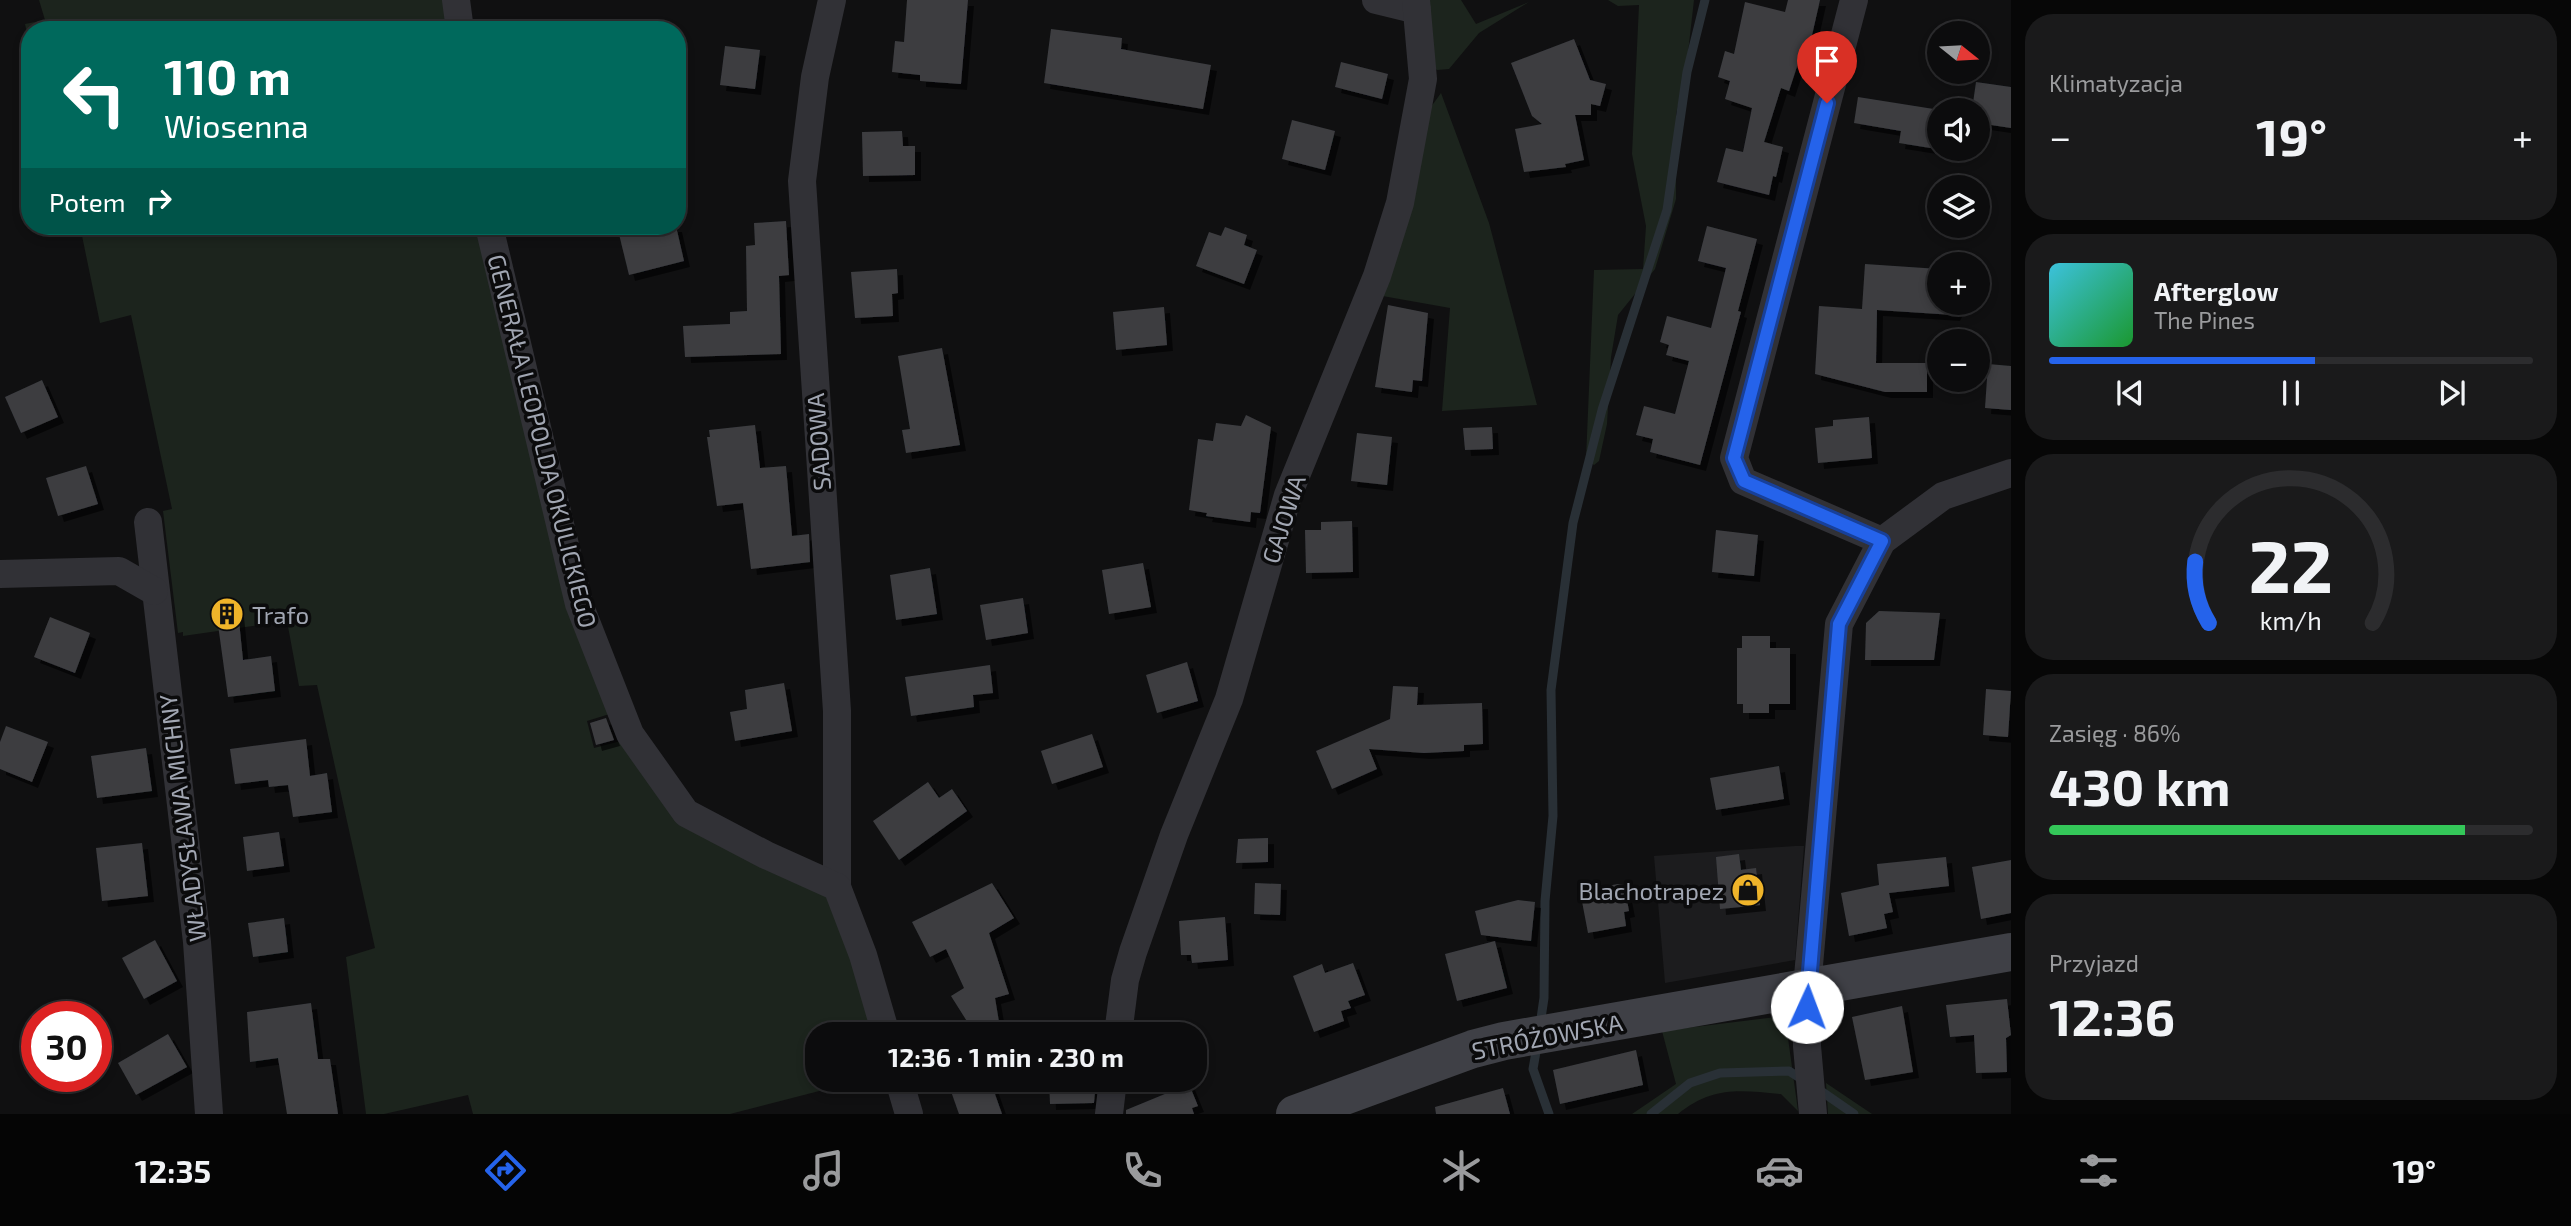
<!DOCTYPE html>
<html lang="pl">
<meta charset="utf-8">
<style>
:root{--surface:#0c0c0d;--page:#1a1a1b;--text:#f1f3f6;--muted:#9a9b9d;--line:#2c2c2e;--accent:#2563eb}
body{margin:0;font-family:"Exo 2",sans-serif;background:var(--page);color:var(--text);height:100vh;display:flex;flex-direction:column;font-size:26px;white-space:nowrap}
*{box-sizing:border-box;margin:0}
p{font-size:23px;color:var(--muted)}
.icon{flex:none;width:38px;height:38px;fill:none;stroke:currentColor;stroke-width:2;stroke-linecap:round;stroke-linejoin:round}
.map{position:relative;flex:1;overflow:hidden}
.details{display:flex;flex-direction:column;gap:14px;padding:14px;background:#070707;width:560px}
.details>*{flex:none}
.hud{position:absolute;left:21px;top:21px;width:665px;height:214px;border-radius:28px;box-shadow:0 4px 10px #0003,0 0 0 2px var(--line);background:#00695c;color:#fff;overflow:hidden}
.needle{width:46px;rotate:108deg}
.tools{position:absolute;left:1927px;top:21px;display:grid;gap:14px}
.tools a{display:grid;place-items:center;width:63px;height:63px;border-radius:50%;background:var(--surface);box-shadow:0 4px 10px #0003,0 0 0 2px var(--line);font-size:35px}
.speed{position:absolute;left:21px;top:1001px;display:flex;gap:14px;font-size:35px;font-weight:700;text-align:center}
.speed>*{display:grid;place-content:center;width:91px;height:91px;border-radius:50%;background:var(--surface);box-shadow:0 4px 10px #0003,0 0 0 2px var(--line);line-height:1}
.speed .limit{border:10px solid #d22;background:#fff;color:#111}
.pin{position:absolute;display:grid;place-items:center;width:60px;height:60px;color:#fff;margin:-72px -30px;border-radius:50% 50% 50% 0;rotate:-45deg;box-shadow:0 0 7px #0007}
.pin .icon{rotate:45deg}
.me{position:absolute;width:77px;margin:-38px;rotate:2deg;stroke-linejoin:round;filter:drop-shadow(0 0 5px #0008)}
.turn{display:flex;align-items:center;gap:24px;height:147px;padding:0 28px;font-size:32px}
.turn .icon{width:91px;height:91px;stroke-width:2.5}
.turn b{display:block;font-size:49px;line-height:60px}
.then{display:flex;align-items:center;height:66px;padding:0 28px;background:#0003;gap:14px;font-size:26px}
.big{font-size:52px;font-weight:700;line-height:1.1}
.details .card{flex:1;display:flex;flex-direction:column;justify-content:center;gap:10px;min-width:0;padding:0 24px;border-radius:28px;background:var(--page)}
.details .dial{align-items:center;gap:0}
.dial svg{height:182px;overflow:visible;fill:none;stroke:var(--line);stroke-width:7;stroke-linecap:round;text-anchor:middle}
.dial text{fill:var(--text);stroke:none}
.song{display:flex;align-items:center;gap:21px}
.cover{width:84px;height:84px;border-radius:10px;background:linear-gradient(135deg,hsl(190 70% 55%),hsl(130 70% 35%))}
.played{height:7px;border-radius:4px;background:linear-gradient(90deg,var(--accent) 55%,var(--line) 55%)}
.keys{display:flex;justify-content:space-around;direction:ltr}
.heat{display:flex;justify-content:space-between;align-items:center;font-size:38px;direction:ltr}
.charge{height:10px;border-radius:5px;background:linear-gradient(90deg,#34c759 86%,var(--line) 0)}
.trip{position:absolute;left:805px;top:1022px;width:402px;height:70px;border-radius:28px;background:var(--surface);box-shadow:0 4px 10px #0003,0 0 0 2px var(--line);font-weight:700;line-height:70px;text-align:center}
.menu{display:flex;height:112px;justify-content:space-around;align-items:center;background:#050505;color:var(--muted)}
.menu .icon{width:49px;height:49px}
.menu .selected{color:var(--accent)}
.menu b{font-size:32px;color:var(--text)}
main{display:flex;flex:1;min-height:0}
.map>svg:first-child{display:block}
.built{fill:#1c1c1e}
.green{fill:#1c241d}
.lines{fill:none;stroke-linecap:round;stroke-linejoin:round}
.stream{stroke:#293036;stroke-width:9}
.building{fill:#3c3d41;filter:url(#shadow)}
.street{stroke:#313136;stroke-width:28}
.secondary{stroke:#3f4046;stroke-width:38}
.route-casing{stroke:#184099;stroke-width:18}
.route{stroke:#2563eb;stroke-width:12}
.labels{text-anchor:middle;dominant-baseline:central;stroke-width:7;stroke-linejoin:round;paint-order:stroke}
.street-label{font-size:24px;fill:#a1a6b2;stroke:#0b0b0c}
.poi-label{font-size:24px;fill:#a1a6b2;stroke:#0b0b0c;text-anchor:start}
</style>
<main>
<div class="map">
<svg width="2011" height="1114" viewBox="0 0 2011 1114">
<defs>
<filter id="shadow"><feDropShadow dx="6" dy="6" stdDeviation="0" flood-color="#0009"/></filter>
</defs>
<rect width="100%" height="100%" fill="#101011"/>
<!-- built -->
<polygon class="built" points="1795,846 1804,846 1795,960 1665,983 1654,856"/>
<!-- green -->
<g class="green">
<polygon points="39,0 445,0 451,30 30,30 30,47 25,24 45,20"/>
<polygon points="1424,0 1461,0 1476,24 1529,2 1479,33 1449,69 1437,70 1429,63"/>
<polygon points="1608,0 1694,0 1686,70 1676,114 1676,199 1655,269 1618,315 1611,357 1607,424 1599,461 1594,465 1586,459 1594,270 1643,269 1646,226 1632,154 1639,5 1618,6"/>
<polygon points="1441,93 1489,223 1537,405 1442,411 1450,308 1377,295 1423,118"/>
<polygon points="80,226 479,226 616,712 587,721 594,748 625,740 639,767 827,897 843,920 873,1034 817,1034 817,1080 862,1080 730,1114 473,1114 468,1095 384,1114 366,1114 346,957 375,948 317,685 299,686 287,621 183,636 183,632 178,633 163,511 172,509 131,315 100,323"/>
<path d="M 1785,1016 L 1798,1111 L 1781,1094 C 1739,1090 1712,1086 1678,1114 L 1632,1114 L 1676,1084 L 1662,1031 Z"/>
<polygon points="1826,1083 1872,1114 1828,1114"/>
</g>
<g class="lines">
<!-- stream -->
<g class="stream">
<polyline points="1540,1025 1544,998 1545,901 1553,816 1551,690 1573,523 1602,410 1667,210 1687,72 1705,0"/>
<polyline points="1537,1046 1533,1069 1549,1114"/>
<polyline points="1818,1089 1854,1114"/>
<polyline points="1651,1114 1690,1083 1720,1073 1789,1071 1803,1080"/>
</g>
</g>
<!-- building -->
<g class="building">
<polygon points="907,0 968,0 961,84 920,81 920,75 892,72 895,41 904,42"/>
<polygon points="1788,0 1820,0 1810,44 1805,42 1789,91 1781,88 1764,142 1783,147 1776,177 1773,176 1769,195 1717,182 1726,148 1743,152 1752,108 1725,99 1730,81 1718,77 1725,51 1734,54 1745,2 1785,12"/>
<polygon points="1051,29 1122,38 1121,49 1211,65 1203,109 1044,83"/>
<polygon points="1574,39 1590,80 1606,84 1600,106 1591,104 1591,115 1575,115 1584,160 1565,164 1566,167 1524,172 1515,129 1542,124 1532,116 1511,63"/>
<polygon points="725,46 760,50 755,89 720,85"/>
<polygon points="1341,62 1388,74 1382,99 1335,87"/>
<polygon points="1976,82 2011,87 2011,128 1978,123 1978,110 1972,110"/>
<polygon points="1858,97 1940,110 1939,149 1943,150 1899,143 1901,131 1854,123"/>
<polygon points="1292,120 1335,131 1325,170 1282,159"/>
<polygon points="902,131 903,146 915,146 915,175 863,176 862,132"/>
<polygon points="786,221 789,275 779,276 781,354 685,357 683,326 730,324 730,312 747,311 746,246 755,245 754,223"/>
<polygon points="617,226 676,226 684,261 629,275"/>
<polygon points="1707,226 1757,239 1738,311 1741,312 1700,465 1650,452 1653,439 1636,435 1644,406 1675,414 1689,361 1666,355 1669,345 1660,342 1667,316 1711,328 1726,268 1698,261"/>
<polygon points="1225,227 1247,235 1244,245 1257,250 1244,284 1196,266 1209,232 1221,236"/>
<polygon points="1865,264 1939,269 1939,303 1960,303 1954,315 1877,310 1876,363 1927,363 1927,392 1885,392 1815,374 1819,306 1862,309"/>
<polygon points="897,269 898,293 892,294 893,316 855,318 851,272"/>
<polygon points="1388,305 1428,313 1422,381 1413,380 1412,392 1375,387"/>
<polygon points="1164,307 1167,345 1116,350 1113,312"/>
<polygon points="942,348 960,445 906,453 902,430 910,429 898,356"/>
<polygon points="1988,364 2011,366 2011,410 1985,408"/>
<polygon points="42,380 58,417 21,433 5,397"/>
<polygon points="1246,415 1271,427 1260,513 1251,512 1250,522 1206,516 1207,513 1189,510 1198,439 1213,441 1216,423 1241,426"/>
<polygon points="1869,417 1872,458 1818,463 1815,428 1833,426 1833,420"/>
<polygon points="755,425 760,468 786,466 792,536 809,534 810,562 751,569 743,503 717,506 707,437 710,437 709,430"/>
<polygon points="1492,427 1493,449 1465,450 1463,428"/>
<polygon points="1357,433 1392,437 1387,485 1351,481"/>
<polygon points="86,466 98,504 58,516 46,478"/>
<polygon points="1352,521 1353,572 1306,573 1305,530 1321,530 1321,522"/>
<polygon points="1716,530 1758,535 1754,576 1712,572"/>
<polygon points="1143,563 1151,607 1109,614 1102,570"/>
<polygon points="930,568 937,614 896,620 890,575"/>
<polygon points="1023,598 1028,633 986,640 980,605"/>
<polygon points="237,601 243,660 271,656 275,691 228,697 215,603"/>
<polygon points="1879,611 1940,613 1934,660 1865,660 1866,623"/>
<polygon points="50,617 90,633 75,673 34,657"/>
<polygon points="1742,636 1770,636 1770,648 1790,648 1790,704 1769,704 1769,713 1743,713 1743,704 1737,704 1737,648 1742,648"/>
<polygon points="1187,662 1198,701 1157,713 1146,675"/>
<polygon points="990,665 993,693 973,695 974,707 911,716 905,677"/>
<polygon points="784,683 792,731 735,741 730,712 747,709 745,690"/>
<polygon points="1393,686 1418,687 1417,705 1482,703 1483,744 1464,745 1464,751 1424,753 1369,749 1377,769 1332,789 1316,751 1390,719"/>
<polygon points="1986,689 2011,691 2008,737 1983,735"/>
<polygon points="606,718 614,740 596,745 590,723"/>
<polygon points="6,726 48,742 32,782 0,769 0,742"/>
<polygon points="1092,734 1103,767 1052,784 1041,751"/>
<polygon points="306,739 310,776 327,773 332,812 293,817 288,785 269,787 268,780 235,784 230,749"/>
<polygon points="146,748 152,791 97,798 91,756"/>
<polygon points="1779,766 1784,799 1716,810 1710,778"/>
<polygon points="928,782 939,798 952,789 967,811 899,860 873,821"/>
<polygon points="279,832 284,866 247,871 243,837"/>
<polygon points="1268,838 1268,862 1236,863 1238,839"/>
<polygon points="142,843 148,896 102,901 96,848"/>
<polygon points="1739,854 1741,870 1756,868 1760,905 1720,909 1716,857"/>
<polygon points="1946,857 1949,886 1889,893 1893,912 1884,914 1887,928 1849,936 1841,893 1879,885 1877,864"/>
<polygon points="2011,860 2011,913 1981,919 1972,867"/>
<polygon points="992,883 1014,918 989,933 1009,994 995,998 1001,1034 975,1034 951,996 964,988 946,949 930,957 912,922"/>
<polygon points="1255,883 1281,884 1280,915 1254,914"/>
<polygon points="1618,884 1624,885 1629,911 1624,912 1626,926 1588,933 1580,891"/>
<polygon points="1518,900 1535,902 1531,941 1481,935 1475,911"/>
<polygon points="1225,917 1228,960 1192,963 1191,955 1181,955 1179,921"/>
<polygon points="284,918 288,952 253,957 248,923"/>
<polygon points="155,940 177,981 144,999 122,958"/>
<polygon points="1495,941 1507,988 1457,1001 1445,954"/>
<polygon points="1353,963 1365,995 1348,1001 1351,1008 1341,1011 1344,1021 1314,1032 1293,976 1322,964 1325,973"/>
<polygon points="2007,999 2011,1035 2006,1038 2007,1072 1976,1073 1974,1035 1950,1037 1946,1005"/>
<polygon points="311,1003 318,1059 330,1059 338,1114 287,1114 278,1058 250,1062 247,1012"/>
<polygon points="1902,1006 1913,1072 1865,1080 1852,1017"/>
<polygon points="168,1034 187,1067 136,1095 118,1063"/>
<polygon points="1636,1050 1643,1085 1560,1104 1553,1070"/>
<polygon points="947,1080 990,1080 1002,1114 959,1114"/>
<polygon points="1049,1080 1096,1080 1094,1103 1050,1104"/>
<polygon points="1189,1084 1198,1106 1192,1108 1194,1114 1126,1114 1126,1110"/>
<polygon points="1503,1088 1510,1114 1436,1114 1435,1107"/>
</g>
<g class="lines">
<!-- street -->
<g class="street">
<polyline points="456,0 460,30"/>
<polyline points="832,0 815,77 802,181 837,711 837,887"/>
<polyline points="1376,0 1417,10"/>
<polyline points="1854,0 1734,458 1743,481 1882,541"/>
<polyline points="489,226 579,604 630,734 686,813 766,855 837,887 863,955 886,1034"/>
<polyline points="148,522 197,942 209,1114"/>
<polyline points="0,574 119,571 154,591"/>
<polyline points="1118,1034 1125,980 1133,952 1174,835 1229,699 1288,495 1377,276 1400,203 1423,79 1416,0"/>
<polyline points="899,1080 909,1114"/>
<polyline points="1109,1114 1113,1080"/>
<polyline points="1813,1114 1807,1046 1807,988 1839,624 1882,541 1943,496 2011,473"/>
</g>
<!-- secondary -->
<polyline class="secondary" points="1295,1114 1473,1049 1504,1041 2011,952"/>
</g>
<g class="lines">
<defs>
<polyline id="route" points="1807,1007 1839,624 1882,541 1744,481 1734,458 1827,103"/>
</defs>
<!-- route casing -->
<use href="#route" class="route-casing"/>
<!-- route -->
<use href="#route" class="route"/>
</g>
<!-- icons -->
<defs>
<symbol id="building-disc" viewBox="-11 -11 22 22"><circle r="9.5" fill="#efb42a" stroke="#0b0b0c"/><path d="M-4-6H4V6H1V3H-1V6H-4ZM-2.5-4.3h1.7v1.8h-1.7ZM.8-4.3h1.7v1.8H.8ZM-2.5-1h1.7V.8h-1.7ZM.8-1h1.7V.8H.8Z" fill="#111"/></symbol>
<symbol id="shop-disc" viewBox="-11 -11 22 22"><circle r="9.5" fill="#efb42a" stroke="#0b0b0c"/><path d="M-5-2.5h2.3a2.7 3.5 0 0 1 5.4 0H5L5.5 6h-11ZM-1.5-2.5h3a1.5 2.3 0 0 0-3 0Z" fill="#111"/></symbol>
</defs>
<g fill-rule="evenodd">
<use href="#building-disc" x="208" y="595" width="38" height="38"/>
<use href="#shop-disc" x="1729" y="871" width="38" height="38"/>
</g>
<g class="labels">
<!-- street labels -->
<g class="street-label">
<text transform="translate(543 441) rotate(76)">GENERAŁA LEOPOLDA OKULICKIEGO</text>
<text transform="translate(818 442) rotate(-94)">SADOWA</text>
<text transform="translate(1283 519) rotate(-72)">GAJOWA</text>
<text transform="translate(182 818) rotate(-97)">WŁADYSŁAWA MICHNY</text>
<text transform="translate(1547 1036) rotate(-11)">STRÓŻOWSKA</text>
</g>
<!-- poi labels -->
<g class="poi-label">
<text x="252" y="614">Trafo</text>
<text x="1724" y="890" text-anchor="end">Blachotrapez</text>
</g>
</g>
</svg>
<div class="tools">
<a><svg class="needle" viewBox="-14 -14 28 28"><path d="M0-13l5 13h-10z" fill="#e53935"/><path d="M0 13l5-13h-10z" fill="#9a9b9d"/></svg></a>
<a><svg class="icon" aria-label="sound" viewBox="0 0 24 24"><path d="M4 9h4l5-4v14l-5-4H4zM17 9q2 3 0 6"/></svg></a>
<a><svg class="icon" aria-label="layers" viewBox="0 0 24 24"><path d="M12 4l9 5-9 5-9-5zM3 14l9 5 9-5"/></svg></a>
<a>+</a>
<a>−</a>
</div>
<div class="speed"><div class="limit">30</div></div>
<div class="pin" style="left:1827px;top:103px;background:#d93025"><svg class="icon" aria-label="arrive" viewBox="0 0 24 24"><path d="M6 21V4h12l-3 4 3 4H6"/></svg></div>
<svg class="me" style="left:1807px;top:1007px" viewBox="-20 -20 40 40"><circle r="19" fill="#fff"/><path d="M0-13L10 11 0 6-10 11z" fill="#2563eb"/></svg>
<div class="trip">12:36 · 1 min · 230 m</div>
<div class="hud">
<div class="turn"><svg class="icon" aria-label="left" viewBox="0 0 24 24"><path d="M17 20v-9H6M10 6l-5 5 5 5"/></svg><div><b>110 m</b>Wiosenna</div></div>
<div class="then">Potem<svg class="icon" aria-label="right" viewBox="0 0 24 24"><path d="M7 20v-9h11M14 6l5 5-5 5"/></svg></div>
</div>
</div>
<section class="details">
<div class="card"><p>Klimatyzacja</p>
<div class="heat"><a>−</a><b class="big">19°</b><a>+</a></div>
</div>
<div class="card">
<div class="song"><i class="cover"></i><div><b>Afterglow</b><p>The Pines</p></div></div>
<div class="played"></div>
<div class="keys"><svg class="icon" aria-label="previous" viewBox="0 0 24 24"><path d="M18 5L8 12l10 7zM5 5v14"/></svg><svg class="icon" aria-label="pause" viewBox="0 0 24 24"><path d="M8 5v14M16 5v14"/></svg><svg class="icon" aria-label="next" viewBox="0 0 24 24"><path d="M6 5l10 7-10 7zM19 5v14"/></svg></div>
</div>
<div class="card dial"><svg viewBox="0 0 100 80">
<path d="M14 69A42 42 0 1 1 86 69"/>
<path d="M14 69A42 42 0 0 1 8 42" stroke="#2563eb"/>
<text x="50" y="56" font-size="32" font-weight="700">22</text>
<text x="50" y="72" font-size="11">km/h</text>
</svg></div>
<div class="card"><p>Zasięg · 86%</p><b class="big">430 km</b><div class="charge"></div></div>
<div class="card"><p>Przyjazd</p><b class="big">12:36</b></div>
</section>
</main>
<nav class="menu">
<b>12:35</b>
<svg class="icon selected" aria-label="directions" viewBox="0 0 24 24"><path d="M12 3l9 9-9 9-9-9zM9 14v-3h6M13 9l2 2-2 2"/></svg>
<svg class="icon" aria-label="music" viewBox="0 0 24 24"><path d="M9 18V5l10-2v13"/><circle cx="6" cy="18" r="3"/><circle cx="16" cy="16" r="3"/></svg>
<svg class="icon" aria-label="phone" viewBox="0 0 24 24"><path d="M5 4h4l2 5-3 2q2 4 5 5l2-3 5 2v4C11 20 4 13 5 4z"/></svg>
<svg class="icon" aria-label="climate" viewBox="0 0 24 24"><path d="M12 3v18M4 7l16 10M4 17L20 7"/></svg>
<svg class="icon" aria-label="car" viewBox="0 0 24 24"><path d="M5 17H2v-5l4-1 3-4h7l3 4 3 1v5h-3M9 17h6M6 11h13"/><circle cx="7" cy="17" r="2"/><circle cx="17" cy="17" r="2"/></svg>
<svg class="icon" aria-label="filters" viewBox="0 0 24 24"><path d="M4 7h16M4 17h16"/><circle cx="9" cy="7" r="2"/><circle cx="15" cy="17" r="2"/></svg>
<b>19°</b>
</nav>
